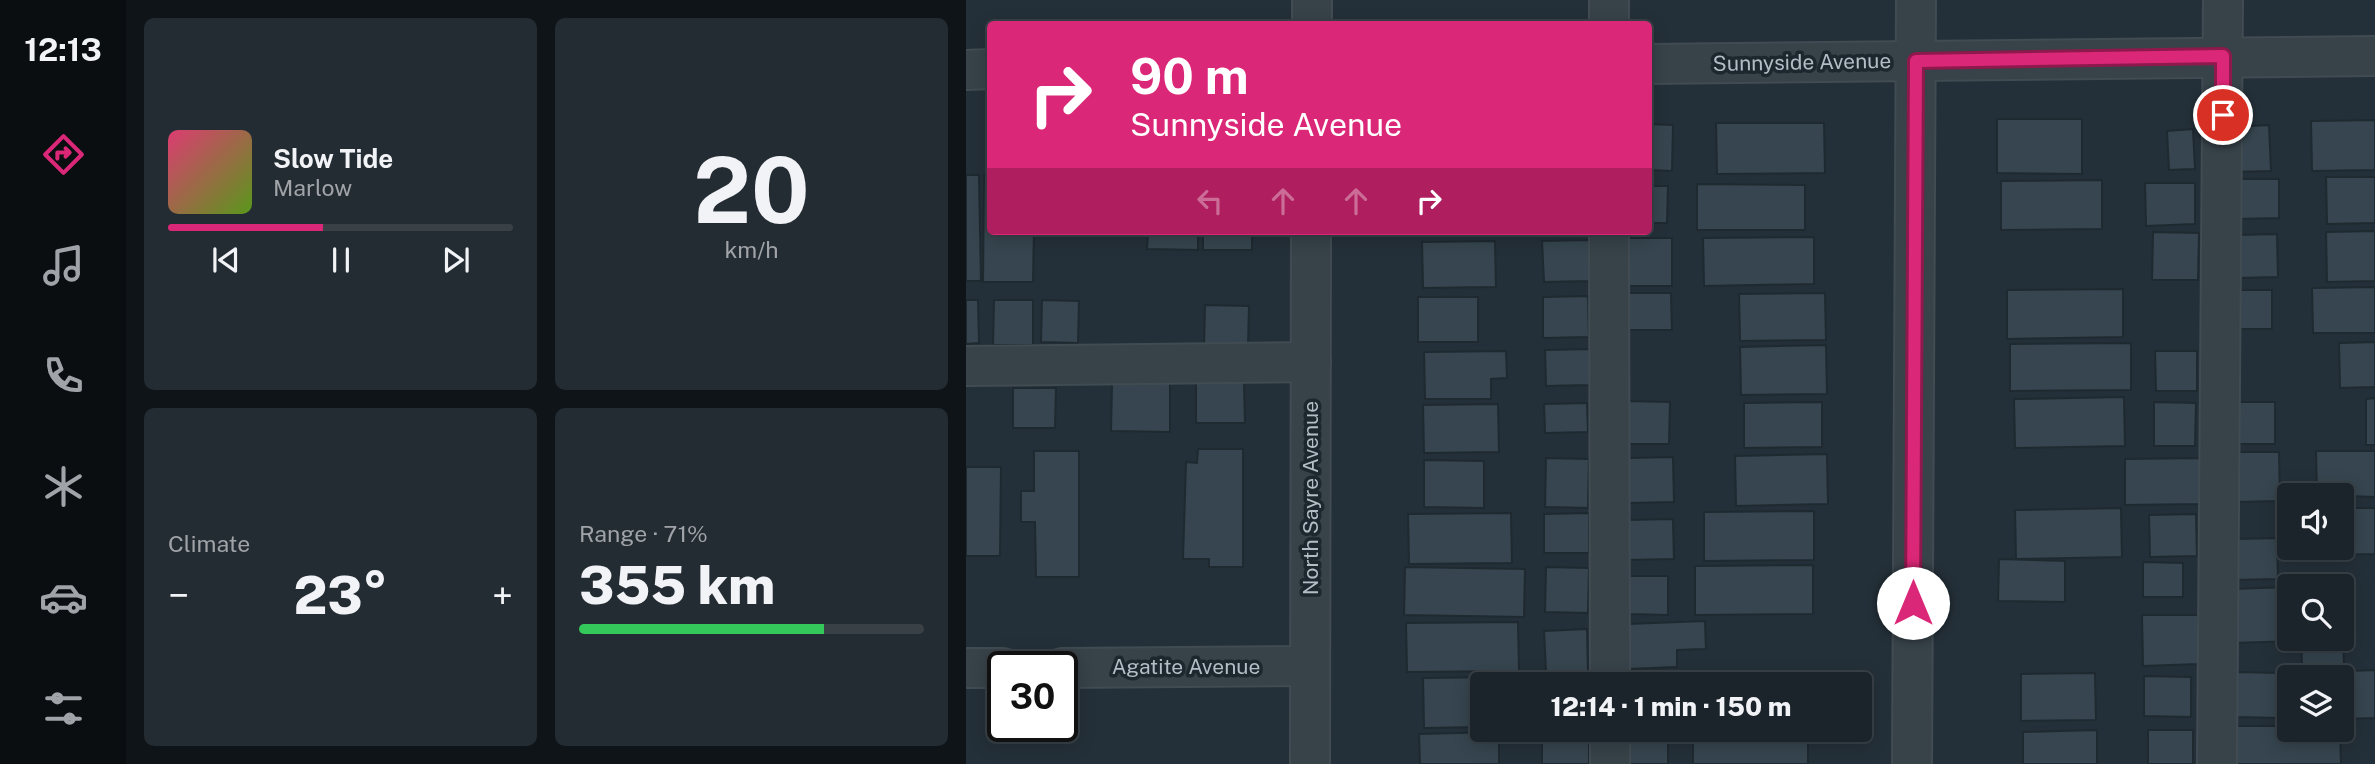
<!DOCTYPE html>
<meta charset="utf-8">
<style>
:root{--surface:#1b242b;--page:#242c33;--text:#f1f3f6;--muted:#a0a4a9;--line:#394147;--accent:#db2777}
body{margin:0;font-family:"Public Sans",sans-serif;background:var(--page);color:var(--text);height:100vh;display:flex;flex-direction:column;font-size:26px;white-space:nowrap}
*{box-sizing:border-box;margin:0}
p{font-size:23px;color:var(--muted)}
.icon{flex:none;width:38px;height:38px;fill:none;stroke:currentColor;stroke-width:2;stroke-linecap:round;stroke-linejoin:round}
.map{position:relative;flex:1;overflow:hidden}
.side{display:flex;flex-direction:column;gap:18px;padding:18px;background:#0f1418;width:840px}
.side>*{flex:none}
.banner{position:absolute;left:21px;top:21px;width:665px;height:214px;border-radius:7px;box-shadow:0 4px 18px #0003,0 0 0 2px var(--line);background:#db2777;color:#fff;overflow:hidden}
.tools{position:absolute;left:1311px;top:483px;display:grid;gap:14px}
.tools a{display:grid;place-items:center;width:77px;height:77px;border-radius:7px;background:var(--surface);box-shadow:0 4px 18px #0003,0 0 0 2px var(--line);font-size:35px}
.speed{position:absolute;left:21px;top:651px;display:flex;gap:14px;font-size:35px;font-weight:700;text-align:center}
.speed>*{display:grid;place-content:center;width:91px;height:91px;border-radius:50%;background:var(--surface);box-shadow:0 4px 18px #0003,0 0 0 2px var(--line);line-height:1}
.speed .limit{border:4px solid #111;border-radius:10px;background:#fff;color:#111}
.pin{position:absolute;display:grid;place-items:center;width:60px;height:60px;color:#fff;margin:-30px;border:4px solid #fff;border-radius:50%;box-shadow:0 2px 7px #0007}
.me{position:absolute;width:77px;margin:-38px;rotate:0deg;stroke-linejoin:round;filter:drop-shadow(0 0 5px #0008)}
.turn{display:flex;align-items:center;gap:24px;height:147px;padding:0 28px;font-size:32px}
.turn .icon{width:91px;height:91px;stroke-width:2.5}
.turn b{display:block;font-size:49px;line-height:60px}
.lanes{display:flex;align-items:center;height:66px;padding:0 28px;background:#0003;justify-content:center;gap:35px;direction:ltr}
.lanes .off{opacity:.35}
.big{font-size:52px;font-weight:800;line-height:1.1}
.side .tile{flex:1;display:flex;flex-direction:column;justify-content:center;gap:10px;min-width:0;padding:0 24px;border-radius:10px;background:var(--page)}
.side .dial{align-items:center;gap:0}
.dial b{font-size:91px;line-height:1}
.song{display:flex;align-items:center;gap:21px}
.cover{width:84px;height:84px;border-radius:10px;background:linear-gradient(135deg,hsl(340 70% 55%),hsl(90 70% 35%))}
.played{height:7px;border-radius:4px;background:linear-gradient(90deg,var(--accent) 45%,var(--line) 45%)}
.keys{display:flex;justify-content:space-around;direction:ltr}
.heat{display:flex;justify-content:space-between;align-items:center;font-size:38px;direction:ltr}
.charge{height:10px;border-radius:5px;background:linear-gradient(90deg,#34c759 71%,var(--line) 0)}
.side .tiles{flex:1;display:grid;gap:18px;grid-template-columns:repeat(2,1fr)}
.trip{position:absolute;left:504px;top:672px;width:402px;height:70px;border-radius:7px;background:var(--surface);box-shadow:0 4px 18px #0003,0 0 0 2px var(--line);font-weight:800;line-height:70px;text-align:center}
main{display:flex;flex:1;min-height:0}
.menu{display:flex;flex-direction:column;width:126px;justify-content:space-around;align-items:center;background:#0b0e11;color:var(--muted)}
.menu .icon{width:49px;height:49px}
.menu .active{color:var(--accent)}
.menu b{font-size:32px;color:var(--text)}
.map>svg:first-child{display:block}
.building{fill:#36454f;stroke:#1f2930;stroke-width:2}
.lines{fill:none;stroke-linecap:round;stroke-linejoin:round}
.minor-casing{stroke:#414b52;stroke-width:42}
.minor{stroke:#374249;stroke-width:38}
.route-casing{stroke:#8e194d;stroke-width:18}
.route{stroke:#db2777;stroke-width:12}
.labels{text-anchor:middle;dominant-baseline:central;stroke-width:7;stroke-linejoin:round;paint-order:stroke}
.street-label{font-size:21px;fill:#b3bdc5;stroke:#1d272e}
</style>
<main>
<nav class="menu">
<b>12:13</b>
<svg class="icon active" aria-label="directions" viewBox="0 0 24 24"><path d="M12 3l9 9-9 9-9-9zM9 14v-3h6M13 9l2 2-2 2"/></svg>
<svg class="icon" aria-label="music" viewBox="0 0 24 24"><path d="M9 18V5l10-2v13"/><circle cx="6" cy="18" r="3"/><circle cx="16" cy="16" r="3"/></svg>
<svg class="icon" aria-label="phone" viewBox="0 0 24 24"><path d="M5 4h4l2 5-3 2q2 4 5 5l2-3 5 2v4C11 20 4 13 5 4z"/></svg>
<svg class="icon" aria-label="climate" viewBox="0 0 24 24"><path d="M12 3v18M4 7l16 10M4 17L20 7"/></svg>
<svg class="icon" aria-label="car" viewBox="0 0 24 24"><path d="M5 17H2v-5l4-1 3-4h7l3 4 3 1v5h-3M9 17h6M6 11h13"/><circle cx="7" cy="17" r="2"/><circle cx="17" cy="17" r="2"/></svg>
<svg class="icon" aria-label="filters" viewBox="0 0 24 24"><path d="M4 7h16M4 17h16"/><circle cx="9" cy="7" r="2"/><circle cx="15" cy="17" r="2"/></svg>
</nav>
<section class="side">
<div class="tiles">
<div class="tile">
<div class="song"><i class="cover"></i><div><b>Slow Tide</b><p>Marlow</p></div></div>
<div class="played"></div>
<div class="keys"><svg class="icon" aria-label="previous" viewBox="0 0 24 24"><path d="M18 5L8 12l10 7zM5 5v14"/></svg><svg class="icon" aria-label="pause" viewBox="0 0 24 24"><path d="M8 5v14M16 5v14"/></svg><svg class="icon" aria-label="next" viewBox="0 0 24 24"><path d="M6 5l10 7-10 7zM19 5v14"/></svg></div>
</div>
<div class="tile dial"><b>20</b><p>km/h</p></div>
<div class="tile"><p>Climate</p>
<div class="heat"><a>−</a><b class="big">23°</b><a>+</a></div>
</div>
<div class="tile"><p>Range · 71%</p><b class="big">355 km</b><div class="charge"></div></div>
</div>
</section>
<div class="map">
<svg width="1409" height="764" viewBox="0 0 1409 764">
<rect width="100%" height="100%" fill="#243039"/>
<!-- building -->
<g class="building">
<polygon points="1031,119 1116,119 1116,174 1031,173"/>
<polygon points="1409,120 1409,170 1346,171 1345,121"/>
<polygon points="750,123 858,123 859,173 751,174"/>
<polygon points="682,124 707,125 706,171 682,170"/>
<polygon points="1303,125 1305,171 1266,172 1265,127"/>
<polygon points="1227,129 1229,169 1203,170 1201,131"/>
<polygon points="0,175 13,175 15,281 0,281"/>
<polygon points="18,175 24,175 24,231 68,231 67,282 17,282"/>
<polygon points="1360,177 1409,177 1409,223 1361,224"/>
<polygon points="1270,179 1313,179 1313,218 1271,219"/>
<polygon points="1136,180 1136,229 1035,230 1035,181"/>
<polygon points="1179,183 1229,183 1229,224 1180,226"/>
<polygon points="731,184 839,185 839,230 731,230"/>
<polygon points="682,186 702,186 701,223 682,223"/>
<polygon points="182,231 232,231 232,250 181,249"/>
<rect x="237" y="231" width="49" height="19"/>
<polygon points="1409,231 1409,281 1361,282 1360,232"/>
<polygon points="1187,232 1233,233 1232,280 1186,280"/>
<polygon points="1311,234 1312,277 1272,278 1271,235"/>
<polygon points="848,237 848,284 738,286 737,238"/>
<rect x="663" y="238" width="43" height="48"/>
<polygon points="624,240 625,281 578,282 576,241"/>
<polygon points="529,241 530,287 457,288 456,242"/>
<polygon points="1409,287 1409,333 1347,333 1346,288"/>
<polygon points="1157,289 1157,337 1041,339 1041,290"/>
<rect x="1268" y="290" width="38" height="39"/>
<polygon points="662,293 705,293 706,330 662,330"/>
<polygon points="859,293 860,340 774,341 773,294"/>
<polygon points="622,296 623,337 577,338 577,297"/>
<rect x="452" y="297" width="60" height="45"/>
<polygon points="0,300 12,300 13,343 0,344"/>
<polygon points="28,300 67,300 67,345 27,345"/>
<polygon points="76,300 113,301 112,343 75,342"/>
<polygon points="239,305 283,306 282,347 238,347"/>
<polygon points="1409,342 1409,387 1374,388 1373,343"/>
<polygon points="1165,343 1165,390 1044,391 1044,344"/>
<polygon points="860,345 861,394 775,395 774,347"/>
<polygon points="624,349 624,385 580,386 579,350"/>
<polygon points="540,351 541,378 525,379 525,399 459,399 458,352"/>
<polygon points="1189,351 1231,351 1231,391 1190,391"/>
<polygon points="230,381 278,381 279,423 230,423"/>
<polygon points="146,382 204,383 204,432 145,431"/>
<polygon points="47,388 90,388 89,428 47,428"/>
<polygon points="1158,397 1159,446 1049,448 1048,399"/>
<polygon points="1409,398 1409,445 1400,445 1400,399"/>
<polygon points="661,401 704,402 703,444 661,444"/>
<polygon points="856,402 856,447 778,448 778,403"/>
<polygon points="1188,402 1230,403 1229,446 1188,446"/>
<rect x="1271" y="402" width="38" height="42"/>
<polygon points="621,403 622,432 579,433 578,404"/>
<polygon points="532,404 533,452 458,453 457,405"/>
<polygon points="232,449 277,449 277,567 243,567 243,559 217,559 220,462 231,463"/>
<polygon points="68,451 113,451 113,577 70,577 69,522 55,522 55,491 68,491"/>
<polygon points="1350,451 1409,451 1409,497 1351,495"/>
<polygon points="1268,452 1313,452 1314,501 1269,502"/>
<polygon points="861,454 862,504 770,506 769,456"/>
<polygon points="707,457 708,502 663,503 662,458"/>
<polygon points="580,458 623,459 622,508 579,507"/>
<polygon points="1234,458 1234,504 1159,505 1159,459"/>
<polygon points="458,460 518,461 518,508 458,507"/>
<polygon points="0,467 35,467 34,556 0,556"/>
<polygon points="1155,508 1156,557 1050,559 1049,510"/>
<polygon points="1376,508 1409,508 1409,554 1355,555 1355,548 1376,548"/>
<polygon points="848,511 848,560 738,561 738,512"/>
<polygon points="545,513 546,563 443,564 442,514"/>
<polygon points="623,513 623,553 578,553 578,514"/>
<polygon points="1230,514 1231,556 1184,557 1183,515"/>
<polygon points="707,519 708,559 662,560 661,520"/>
<polygon points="1311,538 1312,579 1271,580 1270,539"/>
<polygon points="1033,559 1099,561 1099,602 1032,601"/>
<polygon points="1177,562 1217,563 1217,597 1177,597"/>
<polygon points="847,565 847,614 729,615 729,566"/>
<polygon points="439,567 559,569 558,617 438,615"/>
<polygon points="580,567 623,568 622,613 579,612"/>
<polygon points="663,576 702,576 702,615 663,614"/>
<polygon points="1323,587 1323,639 1330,641 1267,643 1266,589"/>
<polygon points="1176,615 1232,615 1233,664 1177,666"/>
<polygon points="739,621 740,649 711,650 711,667 662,669 661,624"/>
<polygon points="552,622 553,671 441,672 440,623"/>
<polygon points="621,629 622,672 580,672 578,631"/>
<polygon points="1377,638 1378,665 1336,666 1335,639"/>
<polygon points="1409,670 1409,718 1376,719 1376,677 1355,677 1355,672"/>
<polygon points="1271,672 1314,673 1313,718 1270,717"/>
<polygon points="1129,673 1130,720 1055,721 1055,674"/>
<polygon points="848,674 848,684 738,684 738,676"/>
<polygon points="1178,676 1225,677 1225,717 1178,716"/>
<polygon points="535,677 535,684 516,684 516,727 458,728 457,678"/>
<polygon points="701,678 701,684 661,684 661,680"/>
<polygon points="1264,726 1323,726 1323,730 1374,730 1375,764 1264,764"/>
<polygon points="842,730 842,764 727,764 727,731"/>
<polygon points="1131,730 1131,764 1057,764 1057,732"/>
<rect x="1182" y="730" width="45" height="34"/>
<polygon points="533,732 533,764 454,764 453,734"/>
<rect x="576" y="732" width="47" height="32"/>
<rect x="657" y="734" width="45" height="30"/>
</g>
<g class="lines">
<defs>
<g id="minor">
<polyline points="643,0 643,24"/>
<polyline points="346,24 346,0"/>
<polyline points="682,64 1409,56"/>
<polyline points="0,70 24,69"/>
<polyline points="643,231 644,684"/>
<polyline points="0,366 345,362"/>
<polyline points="0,668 37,668"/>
<polyline points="96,668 344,666"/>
<polyline points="644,730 644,764"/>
<polyline points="344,764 345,231"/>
<polyline points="946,764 950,0"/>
<polyline points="1251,764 1257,0"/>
</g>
</defs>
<!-- minor casing -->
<use href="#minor" class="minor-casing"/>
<!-- minor -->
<use href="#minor" class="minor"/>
</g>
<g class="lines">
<defs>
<polyline id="route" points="947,603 950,61 1257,56 1257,115"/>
</defs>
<!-- route casing -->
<use href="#route" class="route-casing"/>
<!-- route -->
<use href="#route" class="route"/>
</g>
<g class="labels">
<!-- street labels -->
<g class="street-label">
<text transform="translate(836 62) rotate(-1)">Sunnyside Avenue</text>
<text transform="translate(344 498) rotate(-90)">North Sayre Avenue</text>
<text x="220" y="666">Agatite Avenue</text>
</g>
</g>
</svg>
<div class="tools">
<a><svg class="icon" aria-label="sound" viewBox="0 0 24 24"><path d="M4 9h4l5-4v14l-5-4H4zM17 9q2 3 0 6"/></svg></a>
<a><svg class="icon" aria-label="search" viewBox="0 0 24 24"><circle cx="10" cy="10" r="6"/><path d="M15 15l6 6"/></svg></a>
<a><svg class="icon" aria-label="layers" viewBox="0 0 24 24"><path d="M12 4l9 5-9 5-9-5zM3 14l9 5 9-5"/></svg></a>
</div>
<div class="speed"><div class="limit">30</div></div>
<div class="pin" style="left:1257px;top:115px;background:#d93025"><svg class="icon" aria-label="arrive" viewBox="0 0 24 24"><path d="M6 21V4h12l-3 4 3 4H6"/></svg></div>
<svg class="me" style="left:947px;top:603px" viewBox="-20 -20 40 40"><circle r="19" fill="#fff"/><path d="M0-13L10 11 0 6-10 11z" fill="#db2777"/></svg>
<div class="trip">12:14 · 1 min · 150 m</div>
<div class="banner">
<div class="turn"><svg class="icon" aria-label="right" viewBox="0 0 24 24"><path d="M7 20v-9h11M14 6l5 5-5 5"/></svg><div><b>90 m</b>Sunnyside Avenue</div></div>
<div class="lanes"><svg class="icon off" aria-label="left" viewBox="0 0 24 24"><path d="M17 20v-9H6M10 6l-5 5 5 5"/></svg><svg class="icon off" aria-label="ahead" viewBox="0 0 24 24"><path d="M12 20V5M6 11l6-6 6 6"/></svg><svg class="icon off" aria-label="ahead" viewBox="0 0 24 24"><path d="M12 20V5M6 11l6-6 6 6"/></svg><svg class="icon" aria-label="right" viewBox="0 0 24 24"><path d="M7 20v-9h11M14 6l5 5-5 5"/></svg></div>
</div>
</div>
</main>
